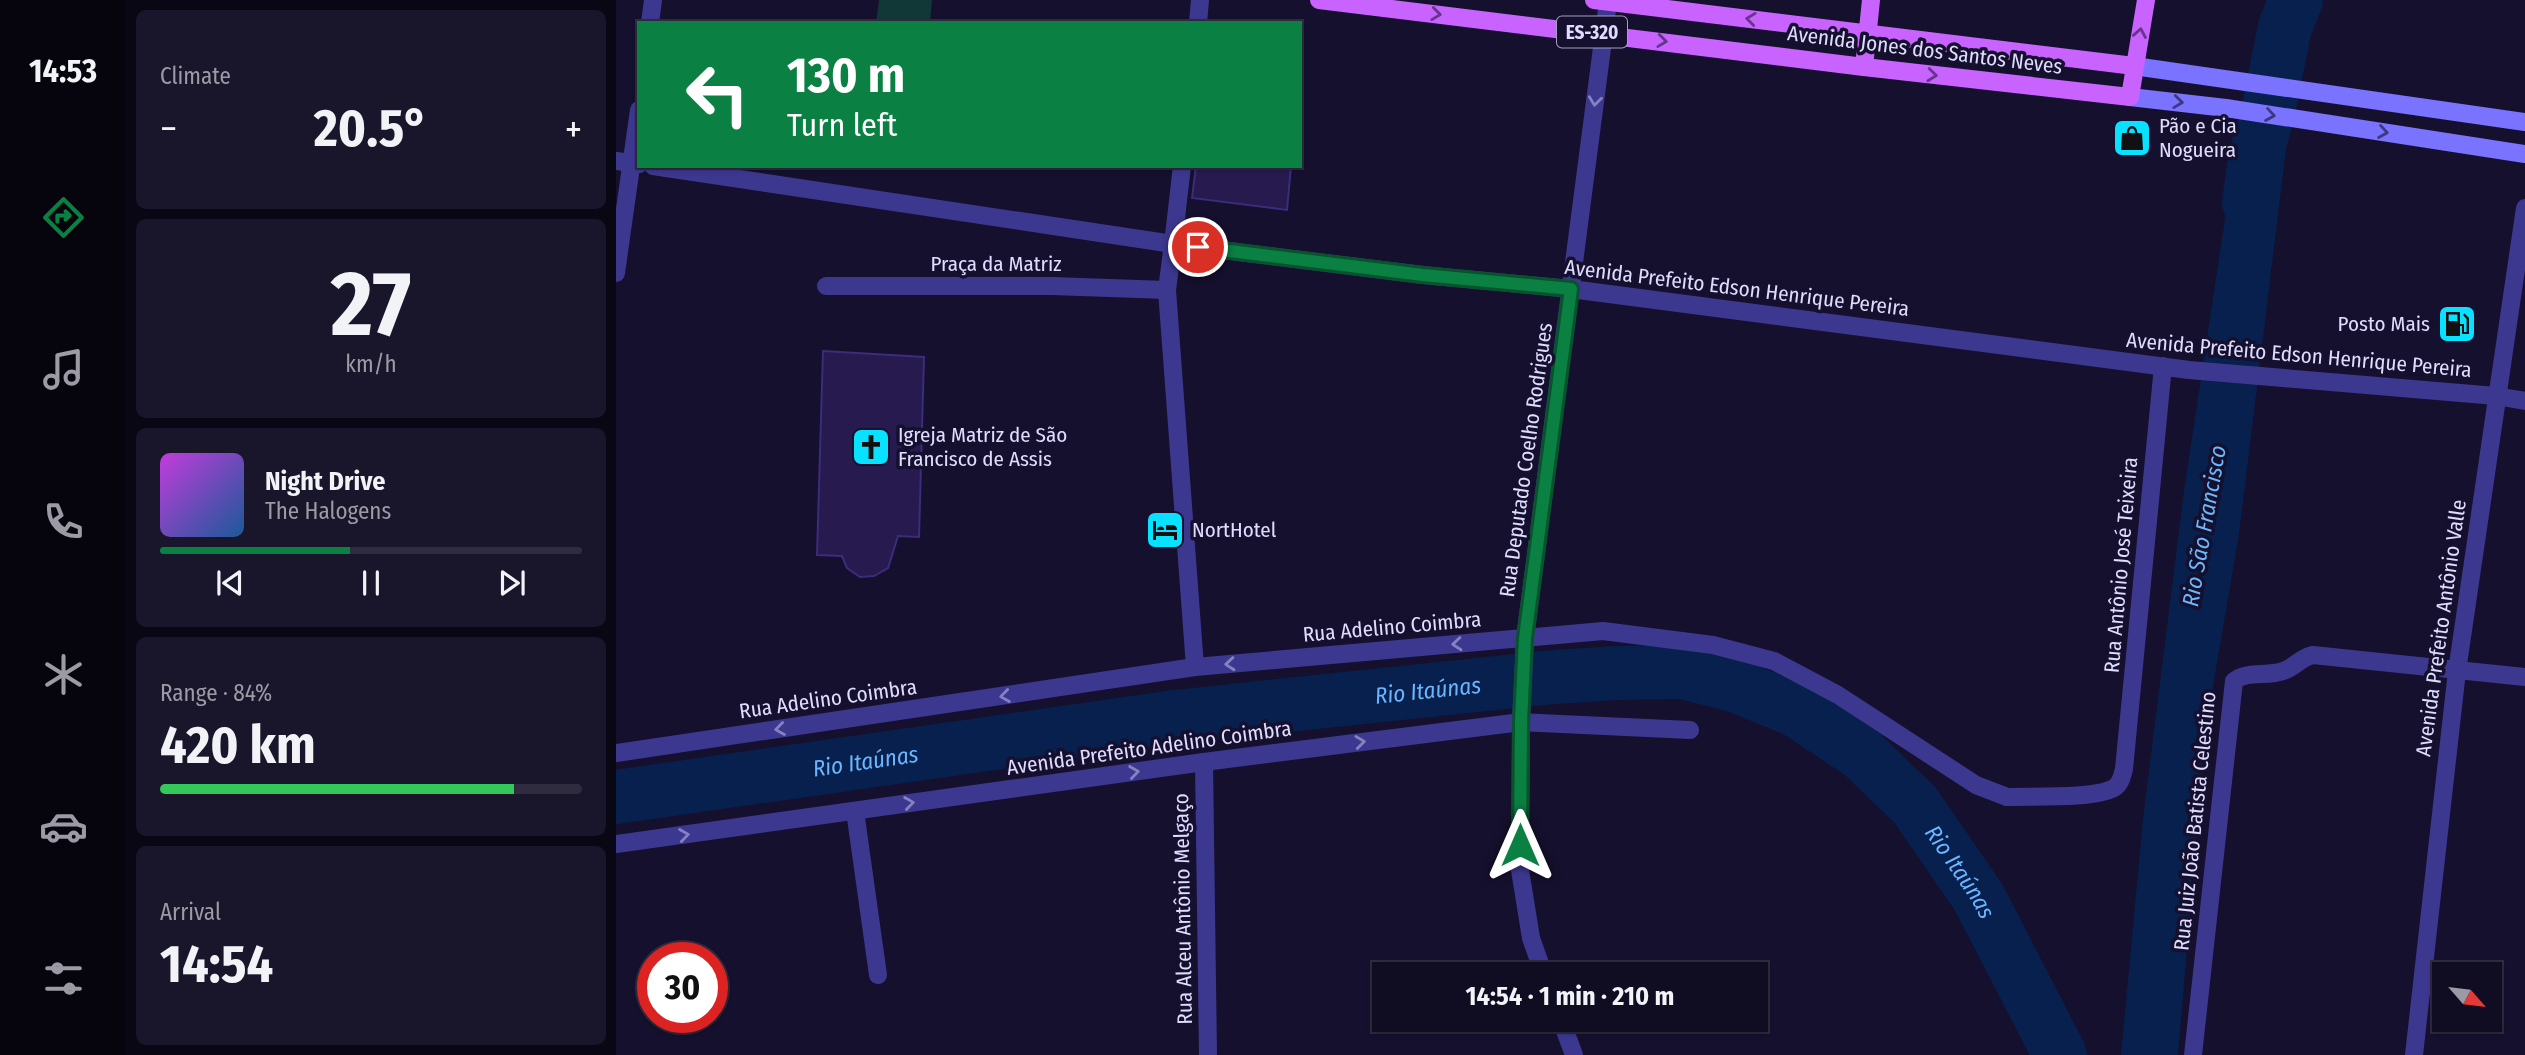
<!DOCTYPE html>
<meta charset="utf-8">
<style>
:root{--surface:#100c22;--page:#19152a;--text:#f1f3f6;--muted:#9c9ba5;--line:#302c40;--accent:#0b8043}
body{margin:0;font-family:"Fira Sans Condensed",sans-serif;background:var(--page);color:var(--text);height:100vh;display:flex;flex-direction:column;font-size:26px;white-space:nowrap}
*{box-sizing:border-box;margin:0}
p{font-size:23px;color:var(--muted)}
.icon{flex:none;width:38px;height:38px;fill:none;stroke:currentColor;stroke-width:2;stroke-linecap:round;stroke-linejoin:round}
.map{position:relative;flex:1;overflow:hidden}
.panel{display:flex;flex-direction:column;gap:10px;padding:10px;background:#090713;width:490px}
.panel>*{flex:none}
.guide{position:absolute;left:21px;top:21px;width:665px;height:147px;border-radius:0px;box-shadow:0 2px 5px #0004,0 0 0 2px var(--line);background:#0b8043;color:#fff;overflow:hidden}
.needle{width:46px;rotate:118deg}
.buttons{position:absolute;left:1816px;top:962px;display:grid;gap:14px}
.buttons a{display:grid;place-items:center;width:70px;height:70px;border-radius:0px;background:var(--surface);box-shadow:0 2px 5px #0004,0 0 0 2px var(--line);font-size:35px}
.speed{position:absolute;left:21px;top:942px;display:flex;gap:14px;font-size:35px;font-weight:700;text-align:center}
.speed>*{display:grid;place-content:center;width:91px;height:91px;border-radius:50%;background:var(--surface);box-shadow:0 2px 5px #0004,0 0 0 2px var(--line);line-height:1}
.speed .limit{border:10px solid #d22;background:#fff;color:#111}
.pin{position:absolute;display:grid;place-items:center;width:60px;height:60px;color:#fff;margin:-30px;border:4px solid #fff;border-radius:50%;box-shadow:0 2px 7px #0007}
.me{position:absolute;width:77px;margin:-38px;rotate:0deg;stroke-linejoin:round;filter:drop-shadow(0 0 5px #0008)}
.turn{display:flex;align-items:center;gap:24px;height:147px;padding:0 35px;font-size:32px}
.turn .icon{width:91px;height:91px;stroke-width:2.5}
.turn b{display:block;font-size:49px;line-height:60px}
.big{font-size:52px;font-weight:700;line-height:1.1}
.panel .tile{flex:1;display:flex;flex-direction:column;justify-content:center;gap:10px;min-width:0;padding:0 24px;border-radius:10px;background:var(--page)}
.panel .dial{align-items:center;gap:0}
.dial b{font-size:91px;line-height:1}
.song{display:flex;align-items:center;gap:21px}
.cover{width:84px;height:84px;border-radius:10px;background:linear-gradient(135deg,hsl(290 70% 55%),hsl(210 70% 35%))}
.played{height:7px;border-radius:4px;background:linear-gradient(90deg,var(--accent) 45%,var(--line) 45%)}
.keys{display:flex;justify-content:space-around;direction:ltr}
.heat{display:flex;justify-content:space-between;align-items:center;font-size:38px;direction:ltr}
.charge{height:10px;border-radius:5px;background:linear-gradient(90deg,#34c759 84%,var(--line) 0)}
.trip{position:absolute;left:756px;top:962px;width:396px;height:70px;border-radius:0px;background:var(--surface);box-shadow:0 2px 5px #0004,0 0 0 2px var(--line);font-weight:700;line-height:70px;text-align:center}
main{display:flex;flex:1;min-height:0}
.dock{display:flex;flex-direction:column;width:126px;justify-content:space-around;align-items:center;background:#06050e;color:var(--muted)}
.dock .icon{width:49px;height:49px}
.dock .on{color:var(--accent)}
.dock b{font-size:32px;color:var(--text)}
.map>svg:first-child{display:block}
.green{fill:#123737}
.water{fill:#07204e}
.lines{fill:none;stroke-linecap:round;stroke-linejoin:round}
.river{stroke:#07204e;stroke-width:54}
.building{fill:#261a4f;stroke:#3d2b7d;stroke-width:2}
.minor{stroke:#3d388f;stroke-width:18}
.tertiary{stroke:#3d388f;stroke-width:18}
.secondary{stroke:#7973ff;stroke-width:18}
.primary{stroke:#c863ff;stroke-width:18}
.oneway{stroke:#66358c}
.oneway2{stroke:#8682c1}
.oneway3{stroke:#3d3881}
.route-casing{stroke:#07532c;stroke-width:18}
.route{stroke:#0b8043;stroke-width:12}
.labels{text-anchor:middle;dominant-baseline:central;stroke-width:7;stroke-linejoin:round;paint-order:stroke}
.shield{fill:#15102d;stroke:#a39fc0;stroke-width:2}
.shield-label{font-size:19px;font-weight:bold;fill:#e0dcff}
.street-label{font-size:21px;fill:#e0dcff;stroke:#15102d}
.poi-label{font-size:21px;fill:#e0dcff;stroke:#15102d;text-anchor:start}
.water-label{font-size:23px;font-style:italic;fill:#6ab6ff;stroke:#15102d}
</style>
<main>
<nav class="dock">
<b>14:53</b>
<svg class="icon on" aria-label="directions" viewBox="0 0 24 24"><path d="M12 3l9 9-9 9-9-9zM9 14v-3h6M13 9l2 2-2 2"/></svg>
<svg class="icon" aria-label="music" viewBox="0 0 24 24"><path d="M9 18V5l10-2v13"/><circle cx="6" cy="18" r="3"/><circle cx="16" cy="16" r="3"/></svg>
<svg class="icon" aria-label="phone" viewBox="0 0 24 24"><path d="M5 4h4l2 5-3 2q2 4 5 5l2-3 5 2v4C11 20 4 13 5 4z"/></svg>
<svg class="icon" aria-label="climate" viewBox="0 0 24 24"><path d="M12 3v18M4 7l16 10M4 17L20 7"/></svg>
<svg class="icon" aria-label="car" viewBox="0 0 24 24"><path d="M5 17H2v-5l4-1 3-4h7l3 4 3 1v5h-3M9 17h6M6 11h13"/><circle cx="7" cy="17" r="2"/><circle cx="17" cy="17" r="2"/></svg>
<svg class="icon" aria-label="filters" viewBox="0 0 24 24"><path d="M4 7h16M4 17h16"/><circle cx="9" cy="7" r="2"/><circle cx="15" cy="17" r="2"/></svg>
</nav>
<section class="panel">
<div class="tile"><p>Climate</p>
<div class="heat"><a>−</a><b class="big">20.5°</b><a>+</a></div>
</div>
<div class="tile dial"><b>27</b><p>km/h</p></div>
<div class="tile">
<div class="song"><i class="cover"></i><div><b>Night Drive</b><p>The Halogens</p></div></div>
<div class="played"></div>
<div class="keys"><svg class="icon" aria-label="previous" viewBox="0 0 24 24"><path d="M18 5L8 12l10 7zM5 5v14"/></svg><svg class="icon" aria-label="pause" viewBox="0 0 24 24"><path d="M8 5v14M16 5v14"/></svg><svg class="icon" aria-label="next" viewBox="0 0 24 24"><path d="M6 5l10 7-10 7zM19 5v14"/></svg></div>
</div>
<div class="tile"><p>Range · 84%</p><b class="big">420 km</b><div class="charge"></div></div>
<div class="tile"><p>Arrival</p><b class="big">14:54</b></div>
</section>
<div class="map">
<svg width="1909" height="1055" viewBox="0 0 1909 1055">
<rect width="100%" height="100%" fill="#15102d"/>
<!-- green -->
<polygon class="green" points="263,0 316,0 314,23 260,23"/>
<!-- water -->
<g class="water">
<polygon points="1664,0 1694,0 1688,37 1658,33"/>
<polygon points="1623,126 1672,133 1623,534 1590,727 1562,1055 1505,1055 1527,819 1568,491"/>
</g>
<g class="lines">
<!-- river -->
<g class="river">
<polyline points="1633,203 1639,159 1651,116 1669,27 1680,0"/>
<path id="s1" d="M 0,797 L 559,717 L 938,677 L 1000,673 L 1067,672 L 1118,685 L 1180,710 L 1246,754 L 1299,805 L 1363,898 L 1444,1055"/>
</g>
</g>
<!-- building -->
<g class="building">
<polygon points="580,166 675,166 671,210 576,198"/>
<polygon points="207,351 308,357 303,537 282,536 272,568 258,576 244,577 231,568 226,556 201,555"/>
</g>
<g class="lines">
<!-- minor -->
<g class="minor">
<polyline points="34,23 37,0"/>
<polyline points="557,244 551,290 579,667"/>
<polyline points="0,273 23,110"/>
<polyline points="210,286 436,286 551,290"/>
<path d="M 0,753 L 579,667 L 987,631 L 1097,645 L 1158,661 L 1222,695 L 1360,785 L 1391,797 C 1416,796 1479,799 1498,788 C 1505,784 1506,776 1508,769 L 1547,366"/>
<polyline points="588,762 592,1055"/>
<polyline points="239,811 262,975"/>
<polyline points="0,844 588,762 905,722 1074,730"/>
<polyline points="928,975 915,938 904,870 905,722 909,638 992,2"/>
<polyline points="945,1020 958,1055"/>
<path d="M 1577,1055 L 1618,681 C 1632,670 1651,677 1667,671 C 1678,668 1685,657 1697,655 L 1909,677"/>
<polyline points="1798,1055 1841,671 1909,208"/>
</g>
<!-- tertiary -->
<g class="tertiary">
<polyline points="582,23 584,0"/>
<polyline points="0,161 23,164"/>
<polyline points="37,166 557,244 807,275 955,289 1573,370 1880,396 1909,401"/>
<polyline points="557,244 566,166"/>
</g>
<!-- secondary -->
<g class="secondary">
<polyline points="1518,66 1909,122"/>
<polyline points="1514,97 1610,108 1909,154"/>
</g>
<!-- primary -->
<g class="primary">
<polyline points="703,0 1248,67 1514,97 1530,0"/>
<polyline points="978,0 1518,66"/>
<polyline points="1248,67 1255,0"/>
</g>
</g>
<!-- one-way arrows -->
<defs><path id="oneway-chevron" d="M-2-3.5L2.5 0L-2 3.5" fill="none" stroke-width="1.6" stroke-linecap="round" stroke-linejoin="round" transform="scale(1.75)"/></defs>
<g class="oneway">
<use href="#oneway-chevron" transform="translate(820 14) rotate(7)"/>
<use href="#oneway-chevron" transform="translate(1135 19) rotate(-173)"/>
<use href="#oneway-chevron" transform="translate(1524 33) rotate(-80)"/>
<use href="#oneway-chevron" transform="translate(1046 41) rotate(7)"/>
<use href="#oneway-chevron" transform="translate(1316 75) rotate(6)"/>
</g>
<g class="oneway2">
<use href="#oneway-chevron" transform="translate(979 101) rotate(97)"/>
<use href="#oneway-chevron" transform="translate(841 644) rotate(175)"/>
<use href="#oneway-chevron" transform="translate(614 664) rotate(175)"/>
<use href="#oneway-chevron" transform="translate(389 696) rotate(172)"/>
<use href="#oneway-chevron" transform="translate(164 729) rotate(172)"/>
<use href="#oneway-chevron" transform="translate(744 742) rotate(-7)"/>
<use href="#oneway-chevron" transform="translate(518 772) rotate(-8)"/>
<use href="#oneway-chevron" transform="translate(293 803) rotate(-8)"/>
<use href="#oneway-chevron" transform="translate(68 835) rotate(-8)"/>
</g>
<g class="oneway3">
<use href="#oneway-chevron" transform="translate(1562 102) rotate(7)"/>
<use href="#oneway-chevron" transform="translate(1654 115) rotate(9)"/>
<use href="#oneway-chevron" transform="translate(1767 132) rotate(9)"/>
</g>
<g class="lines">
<defs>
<polyline id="route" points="582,247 807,275 955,289 909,638 905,722 904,845"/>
</defs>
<!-- route casing -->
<use href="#route" class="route-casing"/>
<!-- route -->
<use href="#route" class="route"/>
</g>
<!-- icons -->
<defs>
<symbol id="shop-square" viewBox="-11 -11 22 22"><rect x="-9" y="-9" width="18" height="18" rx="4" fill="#08e1ff" stroke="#15102d"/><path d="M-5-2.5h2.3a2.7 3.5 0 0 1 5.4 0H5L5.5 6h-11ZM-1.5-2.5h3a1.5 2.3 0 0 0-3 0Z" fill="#111"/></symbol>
<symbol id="fuel-square" viewBox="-11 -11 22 22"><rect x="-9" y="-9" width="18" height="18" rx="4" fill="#08e1ff" stroke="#15102d"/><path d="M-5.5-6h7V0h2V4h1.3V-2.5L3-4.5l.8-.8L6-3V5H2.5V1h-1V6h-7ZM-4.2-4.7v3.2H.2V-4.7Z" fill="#111"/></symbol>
<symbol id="church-square" viewBox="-11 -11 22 22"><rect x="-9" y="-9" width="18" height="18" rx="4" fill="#08e1ff" stroke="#15102d"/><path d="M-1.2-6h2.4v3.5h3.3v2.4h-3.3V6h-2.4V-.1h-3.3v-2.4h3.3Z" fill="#111"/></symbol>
<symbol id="hotel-square" viewBox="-11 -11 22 22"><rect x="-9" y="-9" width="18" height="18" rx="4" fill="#08e1ff" stroke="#15102d"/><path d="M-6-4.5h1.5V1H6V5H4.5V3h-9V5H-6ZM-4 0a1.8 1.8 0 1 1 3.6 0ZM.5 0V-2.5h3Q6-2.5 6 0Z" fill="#111"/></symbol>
</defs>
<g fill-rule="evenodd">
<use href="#shop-square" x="1494" y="116" width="44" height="44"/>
<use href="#fuel-square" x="1819" y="302" width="44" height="44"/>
<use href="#church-square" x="233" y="425" width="44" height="44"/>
<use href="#hotel-square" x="527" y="508" width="44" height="44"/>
</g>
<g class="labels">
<!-- shield labels -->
<rect class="shield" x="941" y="16.5" width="70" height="31" rx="5"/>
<g class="shield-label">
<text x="976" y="32">ES-320</text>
</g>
<!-- street labels -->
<g class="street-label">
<text transform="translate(1309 50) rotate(7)">Avenida Jones dos Santos Neves</text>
<text x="380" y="264">Praça da Matriz</text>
<text transform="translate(1121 288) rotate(7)">Avenida Prefeito Edson Henrique Pereira</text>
<text transform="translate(1683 355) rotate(5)">Avenida Prefeito Edson Henrique Pereira</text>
<text transform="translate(910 460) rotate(-82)">Rua Deputado Coelho Rodrigues</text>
<text transform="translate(1505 565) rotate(-85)">Rua Antônio José Teixeira</text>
<text transform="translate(776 627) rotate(-5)">Rua Adelino Coimbra</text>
<text transform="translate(1825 628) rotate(-82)">Avenida Prefeito Antônio Valle</text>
<text transform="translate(212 699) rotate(-8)">Rua Adelino Coimbra</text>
<text transform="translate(533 748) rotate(-8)">Avenida Prefeito Adelino Coimbra</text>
<text transform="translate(1579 821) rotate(-84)">Rua Juiz João Batista Celestino</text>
<text transform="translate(567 909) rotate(-91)">Rua Alceu Antônio Melgaço</text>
</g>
<!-- poi labels -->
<g class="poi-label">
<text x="1543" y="126">Pão e Cia<tspan x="1543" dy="24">Nogueira</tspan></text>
<text x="1814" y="324" text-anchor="end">Posto Mais</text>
<text x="282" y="435">Igreja Matriz de São<tspan x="282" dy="24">Francisco de Assis</tspan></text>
<text x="576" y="530">NortHotel</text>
</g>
<!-- water labels -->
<g class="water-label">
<text transform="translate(1588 526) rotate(-80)">Rio São Francisco</text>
<text stroke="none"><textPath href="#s1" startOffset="819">Rio Itaúnas</textPath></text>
<text stroke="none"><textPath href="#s1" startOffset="252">Rio Itaúnas</textPath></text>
<text stroke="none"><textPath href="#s1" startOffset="1428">Rio Itaúnas</textPath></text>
</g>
</g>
</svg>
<div class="buttons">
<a><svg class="needle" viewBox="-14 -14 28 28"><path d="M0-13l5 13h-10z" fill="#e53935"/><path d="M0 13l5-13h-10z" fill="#9c9ba5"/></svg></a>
</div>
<div class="speed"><div class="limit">30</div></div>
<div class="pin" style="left:582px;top:247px;background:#d93025"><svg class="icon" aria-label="arrive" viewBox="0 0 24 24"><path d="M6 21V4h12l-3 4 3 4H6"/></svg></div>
<svg class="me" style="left:904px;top:845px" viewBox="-20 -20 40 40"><path d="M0-17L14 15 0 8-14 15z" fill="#0b8043" stroke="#fff" stroke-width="4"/></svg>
<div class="trip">14:54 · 1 min · 210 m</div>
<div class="guide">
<div class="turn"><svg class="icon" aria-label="left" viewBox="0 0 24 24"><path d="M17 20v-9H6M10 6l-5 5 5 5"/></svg><div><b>130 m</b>Turn left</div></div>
</div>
</div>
</main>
